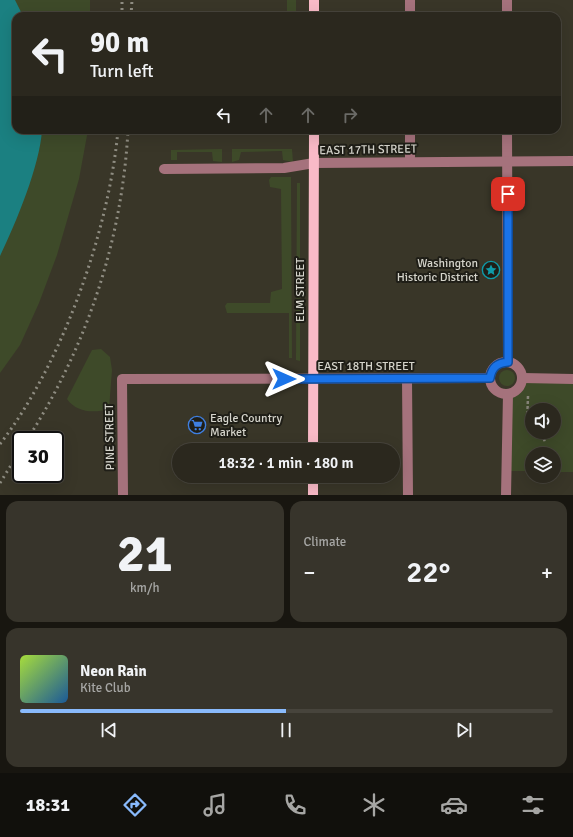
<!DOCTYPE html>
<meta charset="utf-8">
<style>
:root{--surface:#2b281e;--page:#37342b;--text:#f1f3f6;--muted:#a6a6a4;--line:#47443c;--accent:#89bafc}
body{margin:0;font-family:Signika,sans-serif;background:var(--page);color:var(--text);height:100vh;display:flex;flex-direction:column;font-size:15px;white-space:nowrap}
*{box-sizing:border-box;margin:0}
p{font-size:13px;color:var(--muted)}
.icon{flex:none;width:22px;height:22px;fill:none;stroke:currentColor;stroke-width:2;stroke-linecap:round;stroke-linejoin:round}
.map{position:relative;height:495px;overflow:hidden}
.details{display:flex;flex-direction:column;gap:6px;padding:6px;background:#181610;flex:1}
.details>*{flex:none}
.banner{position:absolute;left:12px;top:12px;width:549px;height:122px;border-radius:12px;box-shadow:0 4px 16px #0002,0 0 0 1px var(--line);background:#2b281e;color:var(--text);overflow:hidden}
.buttons{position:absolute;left:525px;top:403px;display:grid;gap:8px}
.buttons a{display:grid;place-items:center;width:36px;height:36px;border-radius:50%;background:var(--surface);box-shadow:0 4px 16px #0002,0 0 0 1px var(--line);font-size:20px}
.speed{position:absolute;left:12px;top:431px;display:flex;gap:8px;font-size:20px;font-weight:700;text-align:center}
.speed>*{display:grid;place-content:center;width:52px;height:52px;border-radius:50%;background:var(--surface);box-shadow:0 4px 16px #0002,0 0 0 1px var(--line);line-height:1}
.speed .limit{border:2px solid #111;border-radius:6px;background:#fff;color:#111}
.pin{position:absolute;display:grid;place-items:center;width:34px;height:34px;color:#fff;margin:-17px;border-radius:8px;box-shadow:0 2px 6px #0006}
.me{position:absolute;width:44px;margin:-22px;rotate:90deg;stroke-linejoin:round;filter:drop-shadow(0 0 3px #0008)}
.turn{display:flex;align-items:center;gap:14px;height:84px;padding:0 12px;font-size:18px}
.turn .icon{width:52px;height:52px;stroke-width:2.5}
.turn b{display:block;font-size:28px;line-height:34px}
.lanes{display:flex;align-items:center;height:38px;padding:0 12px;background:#0003;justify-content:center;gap:20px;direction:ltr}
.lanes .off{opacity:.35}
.big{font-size:30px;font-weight:600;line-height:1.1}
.details .tile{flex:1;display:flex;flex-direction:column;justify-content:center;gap:6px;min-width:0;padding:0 14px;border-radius:12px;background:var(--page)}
.details .dial{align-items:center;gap:0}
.dial b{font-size:52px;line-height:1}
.song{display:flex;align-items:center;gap:12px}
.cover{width:48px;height:48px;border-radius:6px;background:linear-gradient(135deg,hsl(80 70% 55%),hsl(210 70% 35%))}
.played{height:4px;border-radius:2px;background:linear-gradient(90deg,var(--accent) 50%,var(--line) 50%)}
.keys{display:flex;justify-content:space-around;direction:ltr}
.heat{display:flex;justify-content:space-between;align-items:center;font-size:22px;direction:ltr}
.details .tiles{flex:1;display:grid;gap:6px;grid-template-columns:1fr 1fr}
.tile:last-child{grid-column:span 2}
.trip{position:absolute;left:172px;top:443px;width:228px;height:40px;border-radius:20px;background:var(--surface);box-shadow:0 4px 16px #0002,0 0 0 1px var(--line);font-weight:600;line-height:40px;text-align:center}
.dock{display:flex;height:64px;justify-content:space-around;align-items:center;background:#11100c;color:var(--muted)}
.dock .icon{width:28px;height:28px}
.dock .on{color:var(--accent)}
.dock b{font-size:18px;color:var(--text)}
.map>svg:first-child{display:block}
.green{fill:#3e4a29;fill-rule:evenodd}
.water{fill:#1b8081}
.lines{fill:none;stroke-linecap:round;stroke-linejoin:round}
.path{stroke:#868478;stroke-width:2.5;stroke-dasharray:3 2;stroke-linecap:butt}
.minor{stroke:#a5727c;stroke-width:10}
.major{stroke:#f9bac7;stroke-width:10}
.rail{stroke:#8f8d82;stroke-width:3;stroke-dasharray:2 4;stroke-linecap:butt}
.route-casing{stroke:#114b97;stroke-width:10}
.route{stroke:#1a73e8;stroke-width:7}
.labels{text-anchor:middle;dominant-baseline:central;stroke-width:4;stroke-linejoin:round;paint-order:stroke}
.street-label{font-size:12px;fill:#d5d4cb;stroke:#1f1e17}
.poi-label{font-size:12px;fill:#d5d4cb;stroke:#1f1e17;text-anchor:end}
</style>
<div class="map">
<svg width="573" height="495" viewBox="0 0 573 495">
<rect width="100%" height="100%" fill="#393628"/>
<!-- green -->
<g class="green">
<polygon points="0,0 90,0 90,16 16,16 16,130 88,130 79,179 57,255 39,303 20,345 0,373"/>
<rect x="287" y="0" width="9" height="16"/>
<polygon points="222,149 222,162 213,161 212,152 177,152 177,160 171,160 171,150"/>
<polygon points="232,149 292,149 293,162 283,160 282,151 241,152 239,160 232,162"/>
<polygon points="271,177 291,177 292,358 289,358 289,313 227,313 225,306 227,303 270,303 271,292 282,289 281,189 270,187 269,180"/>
<polygon points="297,183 300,183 300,361 296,360"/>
<path d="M 101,349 L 110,357 L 112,370 L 109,409 C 94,413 77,413 67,399 L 92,350 Z"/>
<circle cx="507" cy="378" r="8"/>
<path d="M 523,378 L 573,379 L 573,472 L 554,472 L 554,454 L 532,454 L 532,471 L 507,471 L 508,394 L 519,389 ZM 532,410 L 554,410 L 554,432 L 532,432 Z"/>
</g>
<!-- water -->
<path class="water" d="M 0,0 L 15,0 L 23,16 L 16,16 L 16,130 L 42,130 C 40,165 16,223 0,256 Z"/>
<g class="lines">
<!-- path -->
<g class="path">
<polyline points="528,396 527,425 532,429"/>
<polyline points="536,432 544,439 545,443"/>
</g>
<!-- minor -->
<g class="minor">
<polyline points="410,0 410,16"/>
<polyline points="507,0 507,16"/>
<polyline points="410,130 410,162"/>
<polyline points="507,130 508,362"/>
<polyline points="164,169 284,168 314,163 573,161"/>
<circle cx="506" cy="378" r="16"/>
<polyline points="523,378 573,379"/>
<polyline points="407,379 408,495"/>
<polyline points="123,495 122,379 490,378"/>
<polyline points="506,495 508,394"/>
</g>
<!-- major -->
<g class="major">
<polyline points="314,16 314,0"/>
<polyline points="313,450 314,130"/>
<polyline points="313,495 313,476"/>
</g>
<!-- rail -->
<g class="rail">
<polyline points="122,16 122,0"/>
<polyline points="131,16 132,0"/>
<path d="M 27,440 C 87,346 122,241 128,130"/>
<path d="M 0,444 C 62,364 109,231 118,130"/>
<polyline points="0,483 21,449"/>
</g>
</g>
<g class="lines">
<defs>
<path id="route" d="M 284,379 L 490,378 C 492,367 497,363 508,362 L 508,194"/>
</defs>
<!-- route casing -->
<use href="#route" class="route-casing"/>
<!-- route -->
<use href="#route" class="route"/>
</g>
<!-- icons -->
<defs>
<symbol id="sight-ring" viewBox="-11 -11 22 22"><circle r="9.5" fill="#1f1e17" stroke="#0f9aa8" stroke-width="1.5"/><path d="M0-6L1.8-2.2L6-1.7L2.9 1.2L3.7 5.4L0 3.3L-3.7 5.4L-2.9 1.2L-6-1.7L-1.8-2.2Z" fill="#0f9aa8"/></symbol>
<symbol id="supermarket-ring" viewBox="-11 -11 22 22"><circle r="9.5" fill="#1f1e17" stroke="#3f7fe0" stroke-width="1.5"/><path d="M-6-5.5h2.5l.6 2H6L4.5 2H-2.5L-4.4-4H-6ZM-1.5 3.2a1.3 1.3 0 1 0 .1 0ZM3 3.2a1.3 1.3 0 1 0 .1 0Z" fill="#3f7fe0"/></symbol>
</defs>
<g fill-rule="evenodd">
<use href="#sight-ring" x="481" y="260" width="20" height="20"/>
<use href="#supermarket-ring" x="187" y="415" width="20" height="20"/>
</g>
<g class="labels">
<!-- street labels -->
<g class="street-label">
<text transform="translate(368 150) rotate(-1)">EAST 17TH STREET</text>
<text transform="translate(300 290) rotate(-90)">ELM STREET</text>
<text x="366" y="366">EAST 18TH STREET</text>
<text transform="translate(110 437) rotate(-91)">PINE STREET</text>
</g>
<!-- poi labels -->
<g class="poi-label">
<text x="478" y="263">Washington<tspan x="478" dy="14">Historic District</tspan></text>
<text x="210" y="418" text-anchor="start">Eagle Country<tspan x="210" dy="14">Market</tspan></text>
</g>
</g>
</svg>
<div class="buttons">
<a><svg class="icon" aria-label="sound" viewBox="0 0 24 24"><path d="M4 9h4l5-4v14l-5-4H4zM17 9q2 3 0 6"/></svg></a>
<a><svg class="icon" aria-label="layers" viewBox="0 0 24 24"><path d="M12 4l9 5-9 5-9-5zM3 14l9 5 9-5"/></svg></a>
</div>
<div class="speed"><div class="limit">30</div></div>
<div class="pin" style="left:508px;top:194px;background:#d93025"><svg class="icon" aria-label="arrive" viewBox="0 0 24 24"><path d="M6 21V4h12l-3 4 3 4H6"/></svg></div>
<svg class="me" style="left:284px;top:379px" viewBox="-20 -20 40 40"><path d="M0-17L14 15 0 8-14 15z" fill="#1a73e8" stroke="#fff" stroke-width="4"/></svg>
<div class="trip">18:32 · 1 min · 180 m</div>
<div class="banner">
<div class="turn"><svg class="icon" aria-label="left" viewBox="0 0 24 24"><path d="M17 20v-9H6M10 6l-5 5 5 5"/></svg><div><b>90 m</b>Turn left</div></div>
<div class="lanes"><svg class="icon" aria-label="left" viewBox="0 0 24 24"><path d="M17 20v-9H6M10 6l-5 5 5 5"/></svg><svg class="icon off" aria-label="ahead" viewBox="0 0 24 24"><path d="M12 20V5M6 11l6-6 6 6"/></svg><svg class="icon off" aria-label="ahead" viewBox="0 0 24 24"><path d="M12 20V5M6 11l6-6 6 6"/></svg><svg class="icon off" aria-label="right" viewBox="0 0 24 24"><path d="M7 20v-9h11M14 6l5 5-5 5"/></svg></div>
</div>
</div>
<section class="details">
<div class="tiles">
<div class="tile dial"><b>21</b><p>km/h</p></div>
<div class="tile"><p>Climate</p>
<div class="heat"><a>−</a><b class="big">22°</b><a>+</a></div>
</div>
<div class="tile">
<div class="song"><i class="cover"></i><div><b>Neon Rain</b><p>Kite Club</p></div></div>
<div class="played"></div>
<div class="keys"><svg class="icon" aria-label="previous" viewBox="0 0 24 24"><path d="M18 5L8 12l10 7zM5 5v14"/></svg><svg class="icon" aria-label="pause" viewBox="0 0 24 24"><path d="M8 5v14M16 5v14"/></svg><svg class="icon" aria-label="next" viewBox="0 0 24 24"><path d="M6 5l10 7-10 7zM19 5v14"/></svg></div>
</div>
</div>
</section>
<nav class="dock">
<b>18:31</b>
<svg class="icon on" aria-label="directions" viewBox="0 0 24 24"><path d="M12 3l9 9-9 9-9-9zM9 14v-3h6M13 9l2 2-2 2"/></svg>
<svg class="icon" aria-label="music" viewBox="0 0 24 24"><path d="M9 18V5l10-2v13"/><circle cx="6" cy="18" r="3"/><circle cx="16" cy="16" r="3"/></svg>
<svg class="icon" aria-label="phone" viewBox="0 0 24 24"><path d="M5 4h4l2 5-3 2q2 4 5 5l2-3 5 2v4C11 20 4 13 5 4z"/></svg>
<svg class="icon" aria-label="climate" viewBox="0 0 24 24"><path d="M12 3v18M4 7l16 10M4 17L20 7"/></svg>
<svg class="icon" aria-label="car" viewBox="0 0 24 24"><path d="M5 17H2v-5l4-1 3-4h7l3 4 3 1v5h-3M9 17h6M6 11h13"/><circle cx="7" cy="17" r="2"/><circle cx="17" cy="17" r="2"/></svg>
<svg class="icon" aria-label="filters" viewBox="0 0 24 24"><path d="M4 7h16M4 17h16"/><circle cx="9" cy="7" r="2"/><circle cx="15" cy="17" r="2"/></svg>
</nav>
